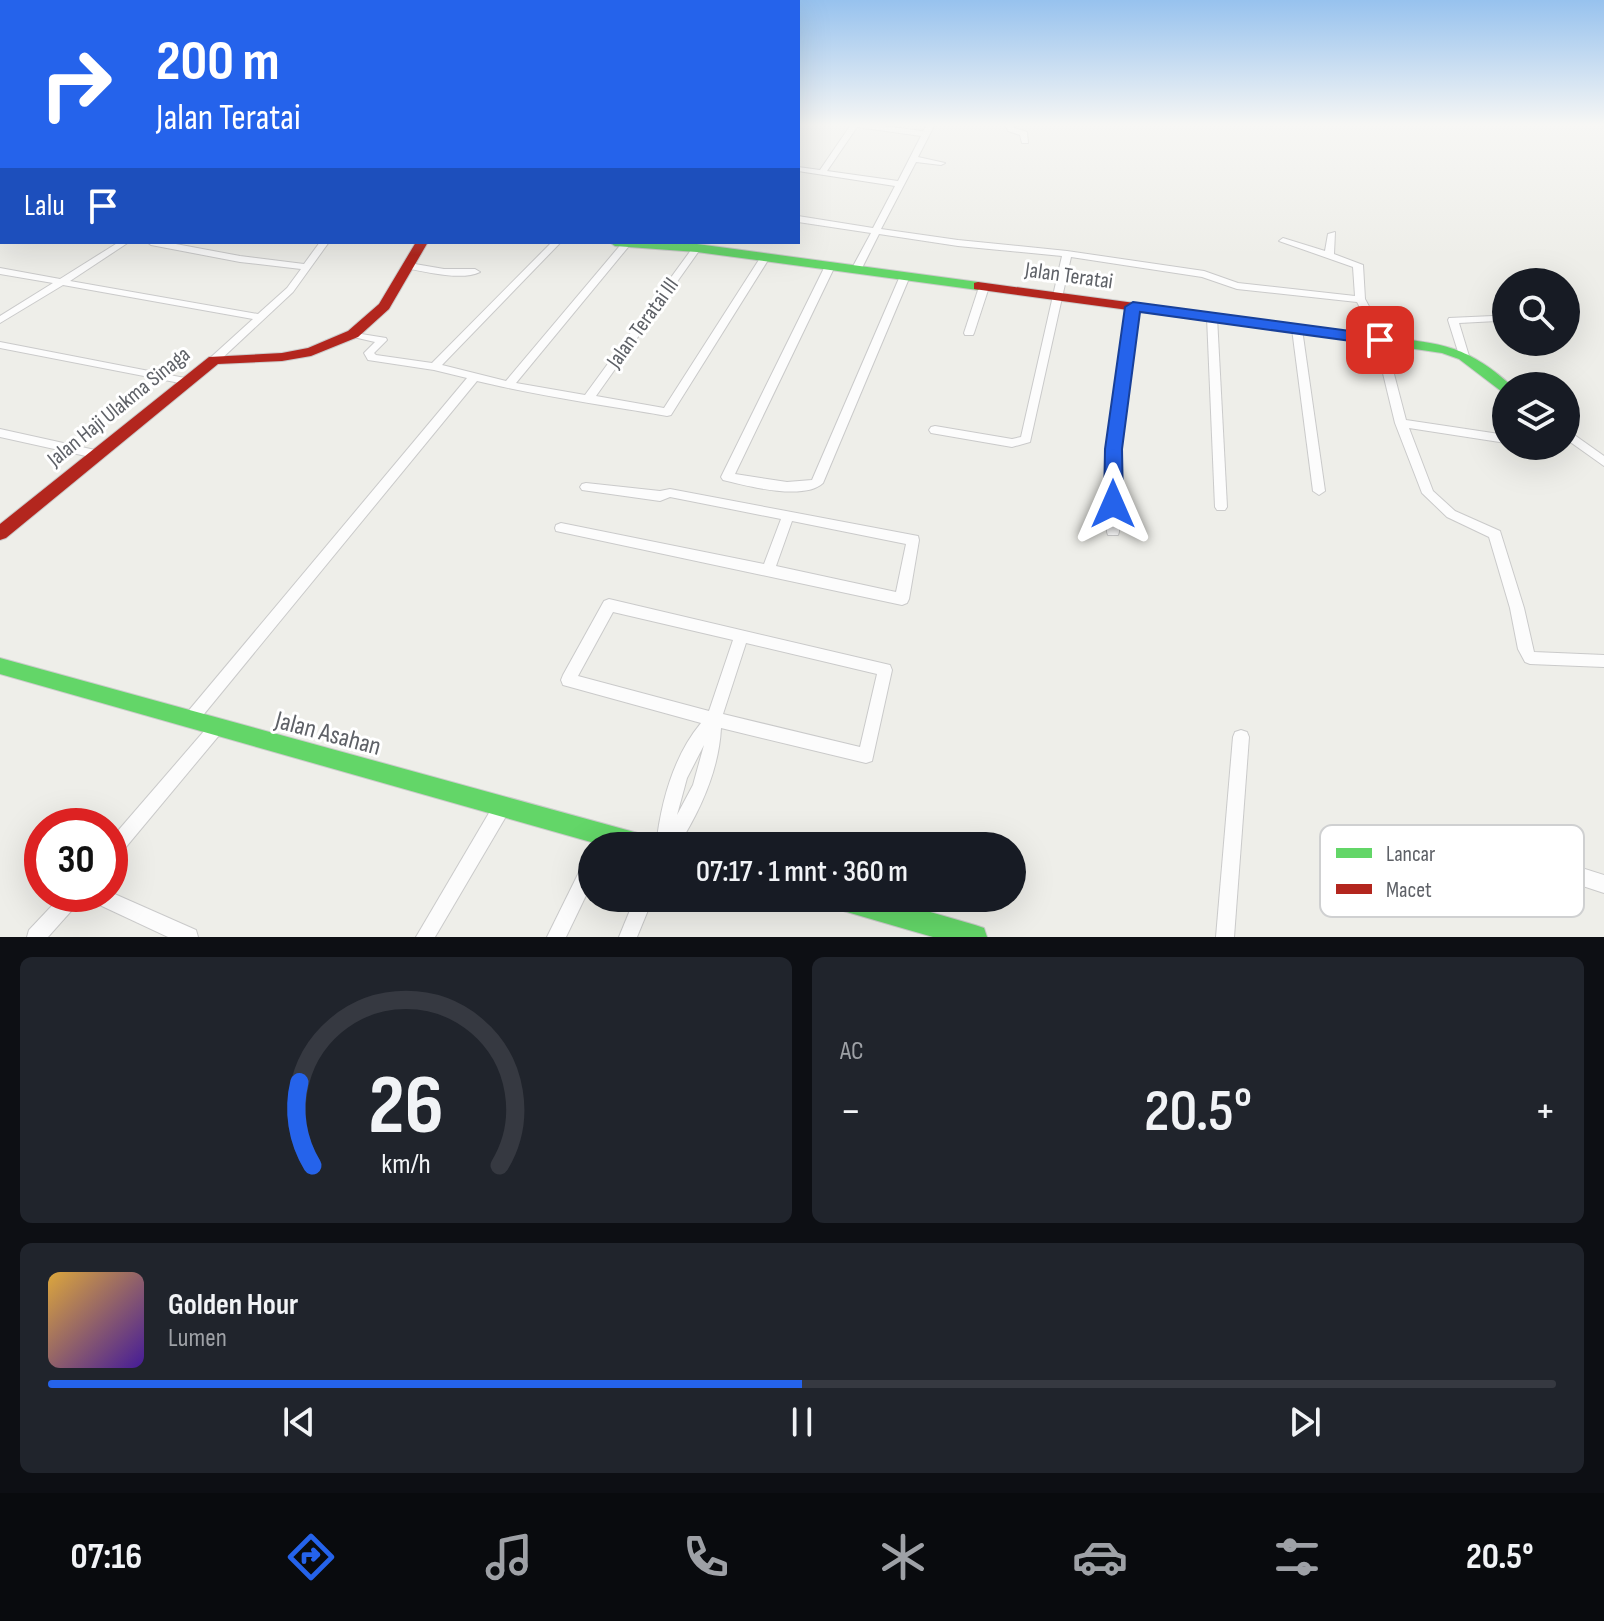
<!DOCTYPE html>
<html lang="id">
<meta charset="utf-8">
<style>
:root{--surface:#171b24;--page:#20242c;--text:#f1f3f6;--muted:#9ea1a6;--line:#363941;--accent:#2563eb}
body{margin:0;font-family:"Sofia Sans Condensed",sans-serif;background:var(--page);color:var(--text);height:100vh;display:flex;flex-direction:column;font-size:30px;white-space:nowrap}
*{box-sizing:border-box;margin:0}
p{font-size:26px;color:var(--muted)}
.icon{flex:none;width:44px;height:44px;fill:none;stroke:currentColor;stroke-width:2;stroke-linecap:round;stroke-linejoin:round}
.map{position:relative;height:937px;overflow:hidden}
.sheet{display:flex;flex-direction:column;gap:20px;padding:20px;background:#0d0f14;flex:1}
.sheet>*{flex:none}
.guide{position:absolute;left:0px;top:0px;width:800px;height:244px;box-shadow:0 8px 32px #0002;background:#2563eb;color:#fff;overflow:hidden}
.controls{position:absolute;left:1492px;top:268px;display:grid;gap:16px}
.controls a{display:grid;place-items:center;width:88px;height:88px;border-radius:50%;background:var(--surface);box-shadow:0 8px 32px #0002;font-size:40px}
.speed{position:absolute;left:24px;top:808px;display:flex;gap:16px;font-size:40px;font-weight:700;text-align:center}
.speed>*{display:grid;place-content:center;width:104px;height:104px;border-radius:50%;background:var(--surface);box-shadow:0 8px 32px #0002;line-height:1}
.speed .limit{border:12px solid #d22;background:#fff;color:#111}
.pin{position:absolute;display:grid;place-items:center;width:68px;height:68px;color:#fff;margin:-34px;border-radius:16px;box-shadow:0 4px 12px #0006}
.me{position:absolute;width:88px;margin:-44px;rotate:0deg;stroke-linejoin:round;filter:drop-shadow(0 0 6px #0008)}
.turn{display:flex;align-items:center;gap:28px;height:168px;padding:0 24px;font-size:36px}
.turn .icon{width:104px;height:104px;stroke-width:2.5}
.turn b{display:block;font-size:56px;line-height:68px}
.then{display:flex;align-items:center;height:76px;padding:0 24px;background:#0003;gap:16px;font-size:30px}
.big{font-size:60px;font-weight:600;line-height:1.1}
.sheet .tile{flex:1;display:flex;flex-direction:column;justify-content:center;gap:12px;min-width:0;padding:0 28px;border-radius:12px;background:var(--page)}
.sheet .dial{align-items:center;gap:0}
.dial svg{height:208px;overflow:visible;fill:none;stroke:var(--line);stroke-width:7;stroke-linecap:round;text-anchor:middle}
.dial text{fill:var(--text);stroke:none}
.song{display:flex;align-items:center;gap:24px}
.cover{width:96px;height:96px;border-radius:12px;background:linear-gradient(135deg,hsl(40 70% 55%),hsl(260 70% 35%))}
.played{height:8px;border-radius:4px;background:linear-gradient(90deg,var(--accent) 50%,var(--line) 50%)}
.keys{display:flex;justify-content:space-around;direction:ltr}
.heat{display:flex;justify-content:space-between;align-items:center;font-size:44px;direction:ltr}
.sheet .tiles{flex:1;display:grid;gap:20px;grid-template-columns:1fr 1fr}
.tile:last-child{grid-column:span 2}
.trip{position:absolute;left:578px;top:832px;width:448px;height:80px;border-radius:40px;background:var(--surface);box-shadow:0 8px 32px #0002;font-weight:600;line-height:80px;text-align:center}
.tab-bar{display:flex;height:128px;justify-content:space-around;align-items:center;background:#090b0e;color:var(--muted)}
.tab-bar .icon{width:56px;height:56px}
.tab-bar .current{color:var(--accent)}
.tab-bar b{font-size:36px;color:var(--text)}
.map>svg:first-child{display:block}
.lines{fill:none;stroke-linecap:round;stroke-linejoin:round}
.street-casing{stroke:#cacaca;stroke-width:2}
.fast-casing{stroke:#cbcbcb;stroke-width:2}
.jam-casing{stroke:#cbcbcb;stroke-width:2}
.street{fill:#fcfcfc;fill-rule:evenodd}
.fast{fill:#63d668;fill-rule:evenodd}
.jam{fill:#b3261e;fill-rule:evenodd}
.route{fill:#2563eb;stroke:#184099;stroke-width:2}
.labels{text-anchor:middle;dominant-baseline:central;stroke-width:6;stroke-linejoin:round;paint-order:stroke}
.street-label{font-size:22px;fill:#5e6167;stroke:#fff}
.near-street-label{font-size:26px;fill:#5e6167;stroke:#fff}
.key{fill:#fff;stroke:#cfd0d1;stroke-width:2}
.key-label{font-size:22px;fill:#5e6167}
</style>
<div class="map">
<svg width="1604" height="937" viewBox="0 0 1604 937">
<rect width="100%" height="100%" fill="#eeeee9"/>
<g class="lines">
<defs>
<g id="street">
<path d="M 849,124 L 866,124 L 923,131 L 928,124 L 935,124 L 918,157 L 945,163 L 941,165 L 916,162 L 881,229 L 958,240 L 1067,251 L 1204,271 L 1238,283 L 1355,296 L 1353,267 L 1279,241 L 1283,238 L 1325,251 L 1328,234 L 1335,232 L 1334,254 L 1363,265 L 1365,299 L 1383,332 L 1406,420 L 1506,435 L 1506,443 L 1409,428 L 1433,491 L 1455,511 L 1500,531 L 1524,608 L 1534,652 L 1604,655 L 1604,667 L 1530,664 L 1525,662 L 1518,649 L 1510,608 L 1489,537 L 1447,517 L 1422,493 L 1395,423 L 1373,332 L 1357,302 L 1237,289 L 1202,277 L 1071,257 L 1030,442 L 1012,447 L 931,433 L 929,430 L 931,427 L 935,426 L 1012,439 L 1021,437 L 1062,256 L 958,246 L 879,234 L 861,270 L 856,273 L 853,272 L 851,270 L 871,233 L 798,222 L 798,216 L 873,228 L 895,186 L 798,171 L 798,167 L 820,170 L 850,126 ZM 857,127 L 921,136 L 898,181 L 827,171 Z"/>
<polygon points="1005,124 1011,124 1014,128 1027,132 1028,143 1022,143 1020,135 1008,131"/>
<rect x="0" y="132" width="2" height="4"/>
<rect x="0" y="169" width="2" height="4"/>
<rect x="0" y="188" width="2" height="6"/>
<rect x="0" y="213" width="2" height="6"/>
<polygon points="119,242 129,242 70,281 258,314 287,288 301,269 240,262 151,245 147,242 165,242 240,256 304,264 320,242 329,242 293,292 218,362 214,363 209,360 210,358 253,319 63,285 0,323 0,316 53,283 0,274 0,268 60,279"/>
<path d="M 552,242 L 561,242 L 442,365 L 506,381 L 623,242 L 629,242 L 629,246 L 516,383 L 585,395 L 694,246 L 697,245 L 701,248 L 596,396 L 664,408 L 762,255 L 768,255 L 770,257 L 671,415 L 667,416 C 603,405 539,396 477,381 L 195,725 L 190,727 L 185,725 L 182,720 L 185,715 L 467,378 L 434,370 L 368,360 L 364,353 L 375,342 L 349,336 L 349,332 L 386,338 L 387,340 L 374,353 L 376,355 L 432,363 Z"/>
<path d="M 409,263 L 444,269 L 475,269 L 480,272 C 462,281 426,272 406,268 L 406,264 Z"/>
<path d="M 830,263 L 835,266 L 735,474 L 787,482 L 812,480 L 900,276 L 902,274 L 908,274 L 910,276 L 823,483 C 804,501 747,486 723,480 L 721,477 L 825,266 Z"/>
<polygon points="984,284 989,287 974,333 973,335 965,335 964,333 979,287"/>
<polygon points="1133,304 1138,307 1120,449 1119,532 1118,535 1108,535 1107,532 1108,449 1128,307"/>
<polygon points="1212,314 1217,317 1227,507 1225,510 1217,510 1215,507 1207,317"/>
<polygon points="1493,316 1498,319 1497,321 1459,323 1469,356 1464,359 1460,358 1448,320 1449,318"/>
<polygon points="1297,326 1302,329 1325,491 1319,495 1313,491 1292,329"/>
<polygon points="0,342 185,378 190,381 185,384 0,348"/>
<polygon points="0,429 95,450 101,454 95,458 0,437"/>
<polygon points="1566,429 1604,456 1604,466 1566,439"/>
<path d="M 586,483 L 660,491 L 670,489 L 918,536 L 919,540 L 909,599 L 907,603 L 902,605 L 556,531 L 555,528 L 556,525 L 561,523 L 764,564 L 781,519 L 670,497 L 660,501 L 582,490 L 580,487 L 582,484 ZM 792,521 L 906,544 L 896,592 L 776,566 Z"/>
<path d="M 609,599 L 890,665 L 892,670 L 872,761 L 866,763 L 721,728 C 719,770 700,811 678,846 L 656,846 C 661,802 673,757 701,723 L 563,685 L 561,680 L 563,675 L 604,601 ZM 613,612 L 733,640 L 709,711 L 578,676 ZM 746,643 L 877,674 L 860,747 L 723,714 ZM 704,745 L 693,785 L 677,815 L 687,778 Z"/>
<polygon points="216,721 221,723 224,728 221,733 116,859 110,862 110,840 211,723"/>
<polygon points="1241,730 1247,732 1249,737 1234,937 1216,937 1233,737 1235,732"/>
<polygon points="502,799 508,801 510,807 508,813 435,937 416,937 496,801"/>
<polygon points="1528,851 1604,875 1604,893 1522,866 1519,860 1522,854"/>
<polygon points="592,855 592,883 566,937 547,937 586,858"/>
<polygon points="110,892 196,930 198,937 168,937 89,900 86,894 110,894"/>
<polygon points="63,894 84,894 81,900 48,937 27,937 29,930"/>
<polygon points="635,898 653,898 637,937 619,937"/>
</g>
<g id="fast">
<polygon points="609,242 697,244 978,282 984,286 978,290 697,252 615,246"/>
<path d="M 1379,336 C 1440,344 1464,343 1512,386 L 1506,386 L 1506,393 L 1501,391 L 1459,359 L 1442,353 L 1374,343 L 1374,337 Z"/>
<polygon points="0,658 645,835 653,838 656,846 605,846 0,674"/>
<polygon points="828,898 882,898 975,925 984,928 987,937 933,937 840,910 832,906"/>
</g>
<g id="jam">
<polygon points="416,242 428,242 389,309 358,337 311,356 282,361 218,364 6,538 0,540 0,524 209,357 282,353 308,348 348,331 379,304"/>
<polygon points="978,282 1379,336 1386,340 1379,344 974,289 974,283"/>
</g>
</defs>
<!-- street casing -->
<use href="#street" class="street-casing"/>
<!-- fast casing -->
<use href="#fast" class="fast-casing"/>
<!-- jam casing -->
<use href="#jam" class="jam-casing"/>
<!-- street -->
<use href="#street" class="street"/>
<!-- fast -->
<use href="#fast" class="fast"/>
<!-- jam -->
<use href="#jam" class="jam"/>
</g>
<!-- sky -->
<linearGradient id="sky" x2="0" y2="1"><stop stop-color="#97c2ee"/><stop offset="0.49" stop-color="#f7f7f5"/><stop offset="1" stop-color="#f7f7f5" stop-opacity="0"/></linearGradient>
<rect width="1604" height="255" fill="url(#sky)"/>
<!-- route -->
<polygon class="route" points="1133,302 1380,335 1388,340 1380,345 1140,312 1122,449 1123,504 1113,511 1104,504 1105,449 1125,307"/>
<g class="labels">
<!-- street labels -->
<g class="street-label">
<text transform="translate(1069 276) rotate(8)">Jalan Teratai</text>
<text transform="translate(643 323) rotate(-54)">Jalan Teratai III</text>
<text transform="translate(119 407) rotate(-39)">Jalan Haji Ulakma Sinaga</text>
</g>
<!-- near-street labels -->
<g class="near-street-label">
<text transform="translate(328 734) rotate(15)">Jalan Asahan</text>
</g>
</g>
<!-- legend -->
<rect x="1320" y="825" width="264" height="92" rx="12" class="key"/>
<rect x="1336" y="848" width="36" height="10" fill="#63d668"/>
<rect x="1336" y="884" width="36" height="10" fill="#b3261e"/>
<g class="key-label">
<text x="1386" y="861">Lancar</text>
<text x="1386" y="897">Macet</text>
</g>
</svg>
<div class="controls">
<a><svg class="icon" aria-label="search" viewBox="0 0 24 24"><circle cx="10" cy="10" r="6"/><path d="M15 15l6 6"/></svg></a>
<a><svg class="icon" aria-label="layers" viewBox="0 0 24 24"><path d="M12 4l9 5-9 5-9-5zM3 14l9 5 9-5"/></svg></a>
</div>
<div class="speed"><div class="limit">30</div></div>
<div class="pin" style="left:1380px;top:340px;background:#d93025"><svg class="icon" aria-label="arrive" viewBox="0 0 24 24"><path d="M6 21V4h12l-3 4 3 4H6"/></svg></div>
<svg class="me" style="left:1113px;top:504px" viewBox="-20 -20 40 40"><path d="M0-17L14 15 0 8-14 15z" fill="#2563eb" stroke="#fff" stroke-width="4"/></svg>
<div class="trip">07:17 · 1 mnt · 360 m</div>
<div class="guide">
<div class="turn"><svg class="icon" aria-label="right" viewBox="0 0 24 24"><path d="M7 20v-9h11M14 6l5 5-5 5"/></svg><div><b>200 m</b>Jalan Teratai</div></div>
<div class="then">Lalu<svg class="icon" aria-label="arrive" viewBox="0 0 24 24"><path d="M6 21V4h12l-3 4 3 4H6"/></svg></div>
</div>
</div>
<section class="sheet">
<div class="tiles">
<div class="tile dial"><svg viewBox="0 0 100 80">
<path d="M14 69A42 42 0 1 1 86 69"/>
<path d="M14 69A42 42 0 0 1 9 37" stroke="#2563eb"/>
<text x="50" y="56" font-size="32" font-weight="700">26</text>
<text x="50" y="72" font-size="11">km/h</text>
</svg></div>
<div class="tile"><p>AC</p>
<div class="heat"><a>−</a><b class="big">20.5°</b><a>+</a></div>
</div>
<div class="tile">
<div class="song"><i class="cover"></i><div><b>Golden Hour</b><p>Lumen</p></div></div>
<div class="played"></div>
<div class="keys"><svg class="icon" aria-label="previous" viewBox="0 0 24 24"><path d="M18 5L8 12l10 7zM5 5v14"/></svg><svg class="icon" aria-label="pause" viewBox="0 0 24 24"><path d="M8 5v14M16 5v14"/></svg><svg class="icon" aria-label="next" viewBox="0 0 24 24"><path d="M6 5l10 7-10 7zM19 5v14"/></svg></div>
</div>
</div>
</section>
<nav class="tab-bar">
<b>07:16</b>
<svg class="icon current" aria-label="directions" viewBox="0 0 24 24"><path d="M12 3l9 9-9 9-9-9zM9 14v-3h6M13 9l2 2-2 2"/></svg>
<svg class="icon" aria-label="music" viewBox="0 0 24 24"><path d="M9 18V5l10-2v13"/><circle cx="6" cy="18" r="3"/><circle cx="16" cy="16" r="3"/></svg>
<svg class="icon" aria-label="phone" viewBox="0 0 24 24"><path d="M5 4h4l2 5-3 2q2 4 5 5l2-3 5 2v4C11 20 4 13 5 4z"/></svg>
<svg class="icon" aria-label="climate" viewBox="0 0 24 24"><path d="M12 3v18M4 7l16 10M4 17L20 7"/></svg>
<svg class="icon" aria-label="car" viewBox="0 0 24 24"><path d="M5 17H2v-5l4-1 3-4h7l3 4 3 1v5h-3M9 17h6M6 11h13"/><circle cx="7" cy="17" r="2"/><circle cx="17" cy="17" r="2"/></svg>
<svg class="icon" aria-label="filters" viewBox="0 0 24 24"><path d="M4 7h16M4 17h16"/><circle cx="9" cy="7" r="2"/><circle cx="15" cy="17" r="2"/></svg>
<b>20.5°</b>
</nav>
